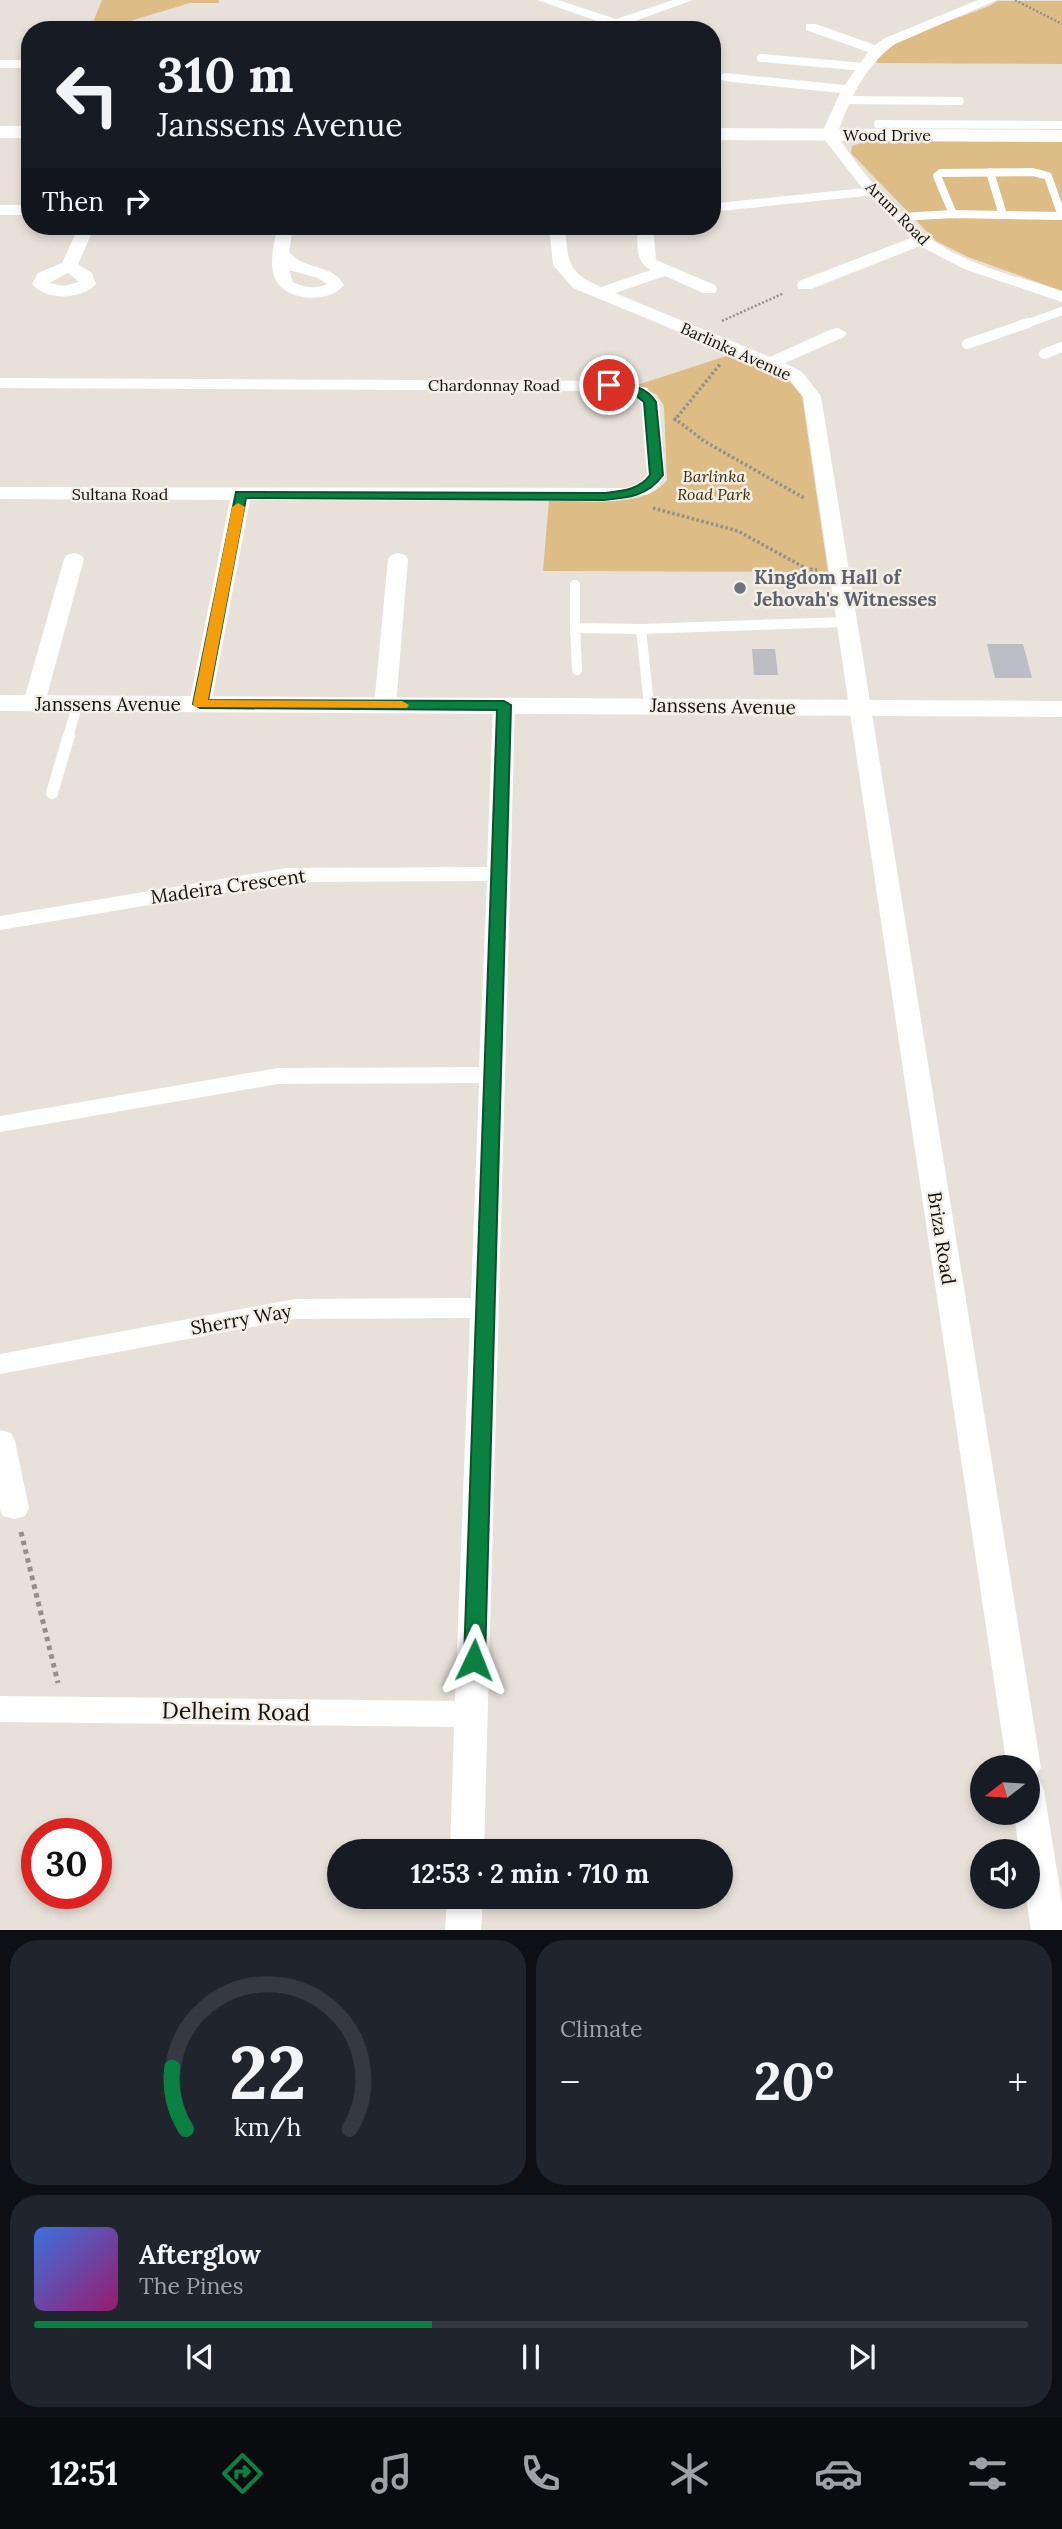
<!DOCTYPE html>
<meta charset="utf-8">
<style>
:root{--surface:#171b24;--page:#20242c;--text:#f1f3f6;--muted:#9ea1a6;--line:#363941;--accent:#0b8043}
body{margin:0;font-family:Lora,serif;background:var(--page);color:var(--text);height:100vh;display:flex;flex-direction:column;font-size:26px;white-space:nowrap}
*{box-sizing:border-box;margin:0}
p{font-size:23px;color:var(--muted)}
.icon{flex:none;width:38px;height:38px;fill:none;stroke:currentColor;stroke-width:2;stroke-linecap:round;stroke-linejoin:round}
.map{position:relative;height:1930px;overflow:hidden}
.panel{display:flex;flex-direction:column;gap:10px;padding:10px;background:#0d0f14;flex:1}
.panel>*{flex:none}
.banner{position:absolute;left:21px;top:21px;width:700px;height:214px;border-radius:28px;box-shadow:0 4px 10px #0003;background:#171b24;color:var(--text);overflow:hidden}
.needle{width:46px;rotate:253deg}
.controls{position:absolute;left:970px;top:1755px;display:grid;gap:14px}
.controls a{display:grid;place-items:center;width:70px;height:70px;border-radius:50%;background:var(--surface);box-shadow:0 4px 10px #0003;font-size:35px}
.speed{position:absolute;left:21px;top:1818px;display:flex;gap:14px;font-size:35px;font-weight:700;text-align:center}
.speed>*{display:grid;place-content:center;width:91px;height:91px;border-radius:50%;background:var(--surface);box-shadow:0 4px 10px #0003;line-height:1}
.speed .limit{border:10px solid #d22;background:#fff;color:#111}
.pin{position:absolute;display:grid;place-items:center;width:60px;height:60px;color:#fff;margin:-30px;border:4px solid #fff;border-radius:50%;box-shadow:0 2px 7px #0007}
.me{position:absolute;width:77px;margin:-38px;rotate:2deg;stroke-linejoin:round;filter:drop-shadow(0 0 5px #0008)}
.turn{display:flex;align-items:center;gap:24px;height:147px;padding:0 21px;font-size:32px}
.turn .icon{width:91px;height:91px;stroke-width:2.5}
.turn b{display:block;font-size:49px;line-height:60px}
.then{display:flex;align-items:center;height:66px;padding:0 21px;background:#0003;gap:14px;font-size:26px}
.big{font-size:52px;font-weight:800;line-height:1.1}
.panel .tile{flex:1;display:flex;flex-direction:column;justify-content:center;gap:10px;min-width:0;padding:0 24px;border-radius:28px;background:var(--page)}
.panel .dial{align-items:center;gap:0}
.dial svg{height:182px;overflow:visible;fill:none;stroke:var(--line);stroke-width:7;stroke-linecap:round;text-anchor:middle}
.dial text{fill:var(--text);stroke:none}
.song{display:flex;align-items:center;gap:21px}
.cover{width:84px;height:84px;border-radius:10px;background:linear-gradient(135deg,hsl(220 70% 55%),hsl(320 70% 35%))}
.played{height:7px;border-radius:4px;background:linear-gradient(90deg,var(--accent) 40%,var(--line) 40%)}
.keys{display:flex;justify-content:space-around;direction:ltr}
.heat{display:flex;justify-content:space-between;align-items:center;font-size:38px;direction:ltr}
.panel .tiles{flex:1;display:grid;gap:10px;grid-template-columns:1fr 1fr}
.tile:last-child{grid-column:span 2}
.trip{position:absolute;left:327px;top:1839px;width:406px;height:70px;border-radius:35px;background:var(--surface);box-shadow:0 4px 10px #0003;font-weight:800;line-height:70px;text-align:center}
.tabs{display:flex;height:112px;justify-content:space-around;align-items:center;background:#090b0e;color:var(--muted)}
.tabs .icon{width:49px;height:49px}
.tabs .current{color:var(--accent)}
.tabs b{font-size:32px;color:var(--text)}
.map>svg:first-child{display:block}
.green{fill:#ddbc86}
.building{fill:#bcbcc5}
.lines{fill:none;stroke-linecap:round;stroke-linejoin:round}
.path-far2{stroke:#938f89;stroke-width:2.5;stroke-dasharray:2 2;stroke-linecap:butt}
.path-far1{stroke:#938f89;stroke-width:3.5;stroke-dasharray:2.5 2.5;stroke-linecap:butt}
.path{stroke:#938f89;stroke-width:5;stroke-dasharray:4.5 4.5;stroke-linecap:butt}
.service-far2{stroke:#fff;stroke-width:8}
.service-far1{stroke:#fff;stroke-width:10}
.service{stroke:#fff;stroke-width:12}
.minor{fill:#fff;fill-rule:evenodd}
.tertiary{fill:#fff;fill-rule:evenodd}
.route{fill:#0b8043;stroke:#07532c;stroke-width:2}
.slow{fill:#f59e0b}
.worship-dot{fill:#6b7280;stroke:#f4efe6;stroke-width:2.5}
.labels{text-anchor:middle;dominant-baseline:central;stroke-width:5;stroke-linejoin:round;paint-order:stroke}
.far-street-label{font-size:16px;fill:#12100d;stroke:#f4efe6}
.far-park-label{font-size:16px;font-style:italic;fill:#3f2b03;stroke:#f4efe6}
.worship-label{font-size:19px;font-weight:bold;fill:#5b616d;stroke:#f4efe6;text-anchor:start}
.street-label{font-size:19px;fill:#12100d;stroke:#f4efe6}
.near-street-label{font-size:23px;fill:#12100d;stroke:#f4efe6}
</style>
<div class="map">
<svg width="1062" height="1931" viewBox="0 0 1062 1931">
<rect width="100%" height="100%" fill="#e7e1d9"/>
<!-- green -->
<g class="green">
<polygon points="102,0 219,0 218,3 190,3 117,25 114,30 90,30"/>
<path d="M 998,1 L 1062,1 L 1062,64 L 876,63 C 890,30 968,20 998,1 Z"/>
<polygon points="867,141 1062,142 1062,291 968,257 936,241 851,153 852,146"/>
<path d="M 736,353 L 785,376 L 802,396 L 828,572 L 543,571 L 549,500 C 581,501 647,509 667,480 L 664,406 L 657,395 L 637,385 Z"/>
</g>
<!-- building -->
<g class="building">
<polygon points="987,644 1023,644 1032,678 995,678"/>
<polygon points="752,649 775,649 778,675 754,675"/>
</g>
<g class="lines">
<!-- path-far2 -->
<g class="path-far2">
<polyline points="1015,0 1062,24"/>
<polyline points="722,321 784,293"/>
</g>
<!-- path-far1 -->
<g class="path-far1">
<polyline points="674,418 704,441 804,498"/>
<polyline points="674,421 721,363"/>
<polyline points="653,508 738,531 807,569 817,570"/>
</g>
<!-- path -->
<polyline class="path" points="21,1532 58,1683"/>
<!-- service-far2 -->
<g class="service-far2">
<polyline points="761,58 864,67"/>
<polyline points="845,100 960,101"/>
<polyline points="878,124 1062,125"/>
<polyline points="990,172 1003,215"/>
<polyline points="719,207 875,191"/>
<polyline points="953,214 937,176 941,173 1033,172 1048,176 1062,216"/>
<polyline points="900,217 953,214 1062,216"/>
<polyline points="1023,325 1062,311"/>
</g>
<!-- service-far1 -->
<g class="service-far1">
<polyline points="967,344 1028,323"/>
<polyline points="1044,354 1062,347"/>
<polyline points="575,585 575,628 641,629 649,705"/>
<polyline points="575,628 577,670"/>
<polyline points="641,629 845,622"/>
<polyline points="68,737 78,703"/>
</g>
<!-- service -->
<polyline class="service" points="52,793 69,735"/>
<!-- minor -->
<g class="minor">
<polygon points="537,0 558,0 616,19 673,0 693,0 610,30 589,30 603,23"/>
<path d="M 978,0 L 997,0 L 895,44 C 864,66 849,101 837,135 C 864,176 902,223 945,248 C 981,269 1023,278 1062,291 L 1062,302 L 964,269 L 920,246 L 811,289 L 799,289 L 797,285 L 799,281 L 911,238 L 859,184 L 821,135 L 840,93 L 724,81 L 717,77 L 724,73 L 845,85 L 868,52 L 806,30 L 806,24 L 816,24 L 875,45 L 885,38 Z"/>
<rect x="0" y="60" width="30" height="8"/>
<rect x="0" y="205" width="30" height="10"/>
<path d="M 79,226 L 95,226 L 78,264 L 92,273 L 96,284 C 82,300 46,301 32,284 L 38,273 L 62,263 ZM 68,273 L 79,282 L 64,286 L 49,283 Z"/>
<path d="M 277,226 L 293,226 L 289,252 C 305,271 332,263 344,285 C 328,305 282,301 274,276 C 269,260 275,241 277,226 ZM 289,270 L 318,278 L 327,284 C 316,289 304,288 293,282 Z"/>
<path d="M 549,226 L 565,226 C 568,260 566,272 601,287 L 651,270 C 634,262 638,242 637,226 L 653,226 L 656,260 L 715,285 L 717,289 L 715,293 L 703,293 L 665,276 L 615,293 L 770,357 L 832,329 L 838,328 L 847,333 L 844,337 L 785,363 L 802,372 L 821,396 L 1041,1768 L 1034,1778 L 1039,1780 L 1044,1790 L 1062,1902 L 1062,1931 L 1031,1931 L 1026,1897 L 1027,1852 L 1019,1852 L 1014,1813 L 1027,1813 L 1027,1768 L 1007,1768 L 803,397 L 790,380 L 776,372 L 573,288 L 553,265 Z"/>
<polygon points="0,378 618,381 647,388 659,402 665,475 659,486 648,494 611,501 250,500 211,704 208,709 192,709 189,704 230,500 0,499 0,487 626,488 640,483 647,475 641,403 635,396 618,391 0,388"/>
<polygon points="74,553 81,555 84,559 45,703 42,708 26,708 23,703 64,559 67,555"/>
<polygon points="398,553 405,555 408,559 396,705 393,710 377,710 374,705 388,559 391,555"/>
<polygon points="504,699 512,700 515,705 484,1852 450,1852 454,1727 0,1722 0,1696 455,1701 470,1318 295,1319 0,1374 0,1354 295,1299 471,1298 479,1083 278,1084 0,1132 0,1116 278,1068 479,1067 487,881 287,882 0,930 0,916 287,868 487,867 493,705 496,700"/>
<polygon points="0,1430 11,1433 15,1441 29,1508 25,1516 14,1519 3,1516 0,1510"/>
<polygon points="447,1897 483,1897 481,1931 445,1931"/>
</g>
<!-- tertiary -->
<g class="tertiary">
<rect x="0" y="126" width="30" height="12"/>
<polygon points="712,128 1062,130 1062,142 712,140"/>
<polygon points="0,695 1062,701 1062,717 0,711"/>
</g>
</g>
<!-- route -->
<path class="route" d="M 609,382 C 629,385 645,385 656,402 L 663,475 C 648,496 628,498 604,500 L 246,498 L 208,700 L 504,701 L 511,705 L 485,1660 L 482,1665 L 474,1668 L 467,1665 L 464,1660 L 497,710 L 200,708 L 193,704 L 236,492 L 604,493 C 622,491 639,490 650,475 L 644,402 L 631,392 L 605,387 L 604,385 Z"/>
<!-- slow -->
<polygon class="slow" points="238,503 245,507 208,700 402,701 409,705 407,708 195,707 193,704 232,507"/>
<!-- markers -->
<circle class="worship-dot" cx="740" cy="588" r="7"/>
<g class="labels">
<!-- far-street labels -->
<g class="far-street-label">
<text x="887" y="135">Wood Drive</text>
<text transform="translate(898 213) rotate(45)">Arum Road</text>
<text transform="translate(736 351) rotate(24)">Barlinka Avenue</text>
<text x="494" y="385">Chardonnay Road</text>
<text x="120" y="494">Sultana Road</text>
</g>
<!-- far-park labels -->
<g class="far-park-label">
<text x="714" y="476">Barlinka<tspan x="714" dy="18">Road Park</tspan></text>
</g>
<!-- worship labels -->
<g class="worship-label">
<text x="754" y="577">Kingdom Hall of<tspan x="754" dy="22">Jehovah's Witnesses</tspan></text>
</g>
<!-- street labels -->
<g class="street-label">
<text x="108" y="704">Janssens Avenue</text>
<text transform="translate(723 706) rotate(1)">Janssens Avenue</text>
<text transform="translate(228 886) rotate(-8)">Madeira Crescent</text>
<text transform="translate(942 1238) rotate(81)">Briza Road</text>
<text transform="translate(241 1319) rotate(-10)">Sherry Way</text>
</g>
<!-- near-street labels -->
<g class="near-street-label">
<text transform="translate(236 1711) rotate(1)">Delheim Road</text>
</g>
</g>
</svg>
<div class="controls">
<a><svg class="needle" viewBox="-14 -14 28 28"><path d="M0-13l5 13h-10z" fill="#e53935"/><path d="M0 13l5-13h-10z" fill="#9ea1a6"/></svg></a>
<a><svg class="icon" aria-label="sound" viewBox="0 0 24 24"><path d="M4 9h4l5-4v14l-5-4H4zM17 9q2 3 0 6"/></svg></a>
</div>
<div class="speed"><div class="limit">30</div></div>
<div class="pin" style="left:609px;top:385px;background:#d93025"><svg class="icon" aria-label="arrive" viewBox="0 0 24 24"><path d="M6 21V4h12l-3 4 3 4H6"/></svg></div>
<svg class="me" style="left:474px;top:1660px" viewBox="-20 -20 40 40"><path d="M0-17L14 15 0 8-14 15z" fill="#0b8043" stroke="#fff" stroke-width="4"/></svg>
<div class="trip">12:53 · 2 min · 710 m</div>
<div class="banner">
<div class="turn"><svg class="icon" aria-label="left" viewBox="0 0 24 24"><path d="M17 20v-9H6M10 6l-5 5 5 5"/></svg><div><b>310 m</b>Janssens Avenue</div></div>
<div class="then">Then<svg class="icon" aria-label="right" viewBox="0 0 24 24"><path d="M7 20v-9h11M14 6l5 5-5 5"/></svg></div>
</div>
</div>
<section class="panel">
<div class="tiles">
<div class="tile dial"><svg viewBox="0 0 100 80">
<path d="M14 69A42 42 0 1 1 86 69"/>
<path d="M14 69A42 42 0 0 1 8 42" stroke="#0b8043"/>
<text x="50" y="56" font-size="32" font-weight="700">22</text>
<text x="50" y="72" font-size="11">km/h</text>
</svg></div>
<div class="tile"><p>Climate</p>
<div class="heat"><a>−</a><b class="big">20°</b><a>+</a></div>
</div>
<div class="tile">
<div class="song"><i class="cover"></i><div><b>Afterglow</b><p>The Pines</p></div></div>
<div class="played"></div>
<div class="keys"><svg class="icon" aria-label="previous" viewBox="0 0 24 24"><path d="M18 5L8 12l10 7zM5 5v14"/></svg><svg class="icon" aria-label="pause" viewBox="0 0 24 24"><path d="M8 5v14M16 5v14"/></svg><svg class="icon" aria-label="next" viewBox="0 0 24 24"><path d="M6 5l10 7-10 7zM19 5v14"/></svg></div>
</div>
</div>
</section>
<nav class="tabs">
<b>12:51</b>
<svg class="icon current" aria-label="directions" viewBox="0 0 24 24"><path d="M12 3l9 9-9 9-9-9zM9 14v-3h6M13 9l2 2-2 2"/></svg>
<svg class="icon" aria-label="music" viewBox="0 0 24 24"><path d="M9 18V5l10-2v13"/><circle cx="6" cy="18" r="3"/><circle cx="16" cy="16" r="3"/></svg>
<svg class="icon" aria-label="phone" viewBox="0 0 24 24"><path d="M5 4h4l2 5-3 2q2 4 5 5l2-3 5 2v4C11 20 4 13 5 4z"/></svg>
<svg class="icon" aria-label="climate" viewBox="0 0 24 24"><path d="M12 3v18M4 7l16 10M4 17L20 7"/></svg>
<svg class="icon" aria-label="car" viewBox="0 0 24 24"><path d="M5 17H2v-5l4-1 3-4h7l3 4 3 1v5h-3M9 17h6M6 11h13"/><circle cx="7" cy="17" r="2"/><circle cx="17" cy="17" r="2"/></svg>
<svg class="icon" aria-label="filters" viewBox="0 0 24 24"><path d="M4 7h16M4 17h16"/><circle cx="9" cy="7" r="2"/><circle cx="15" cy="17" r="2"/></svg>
</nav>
